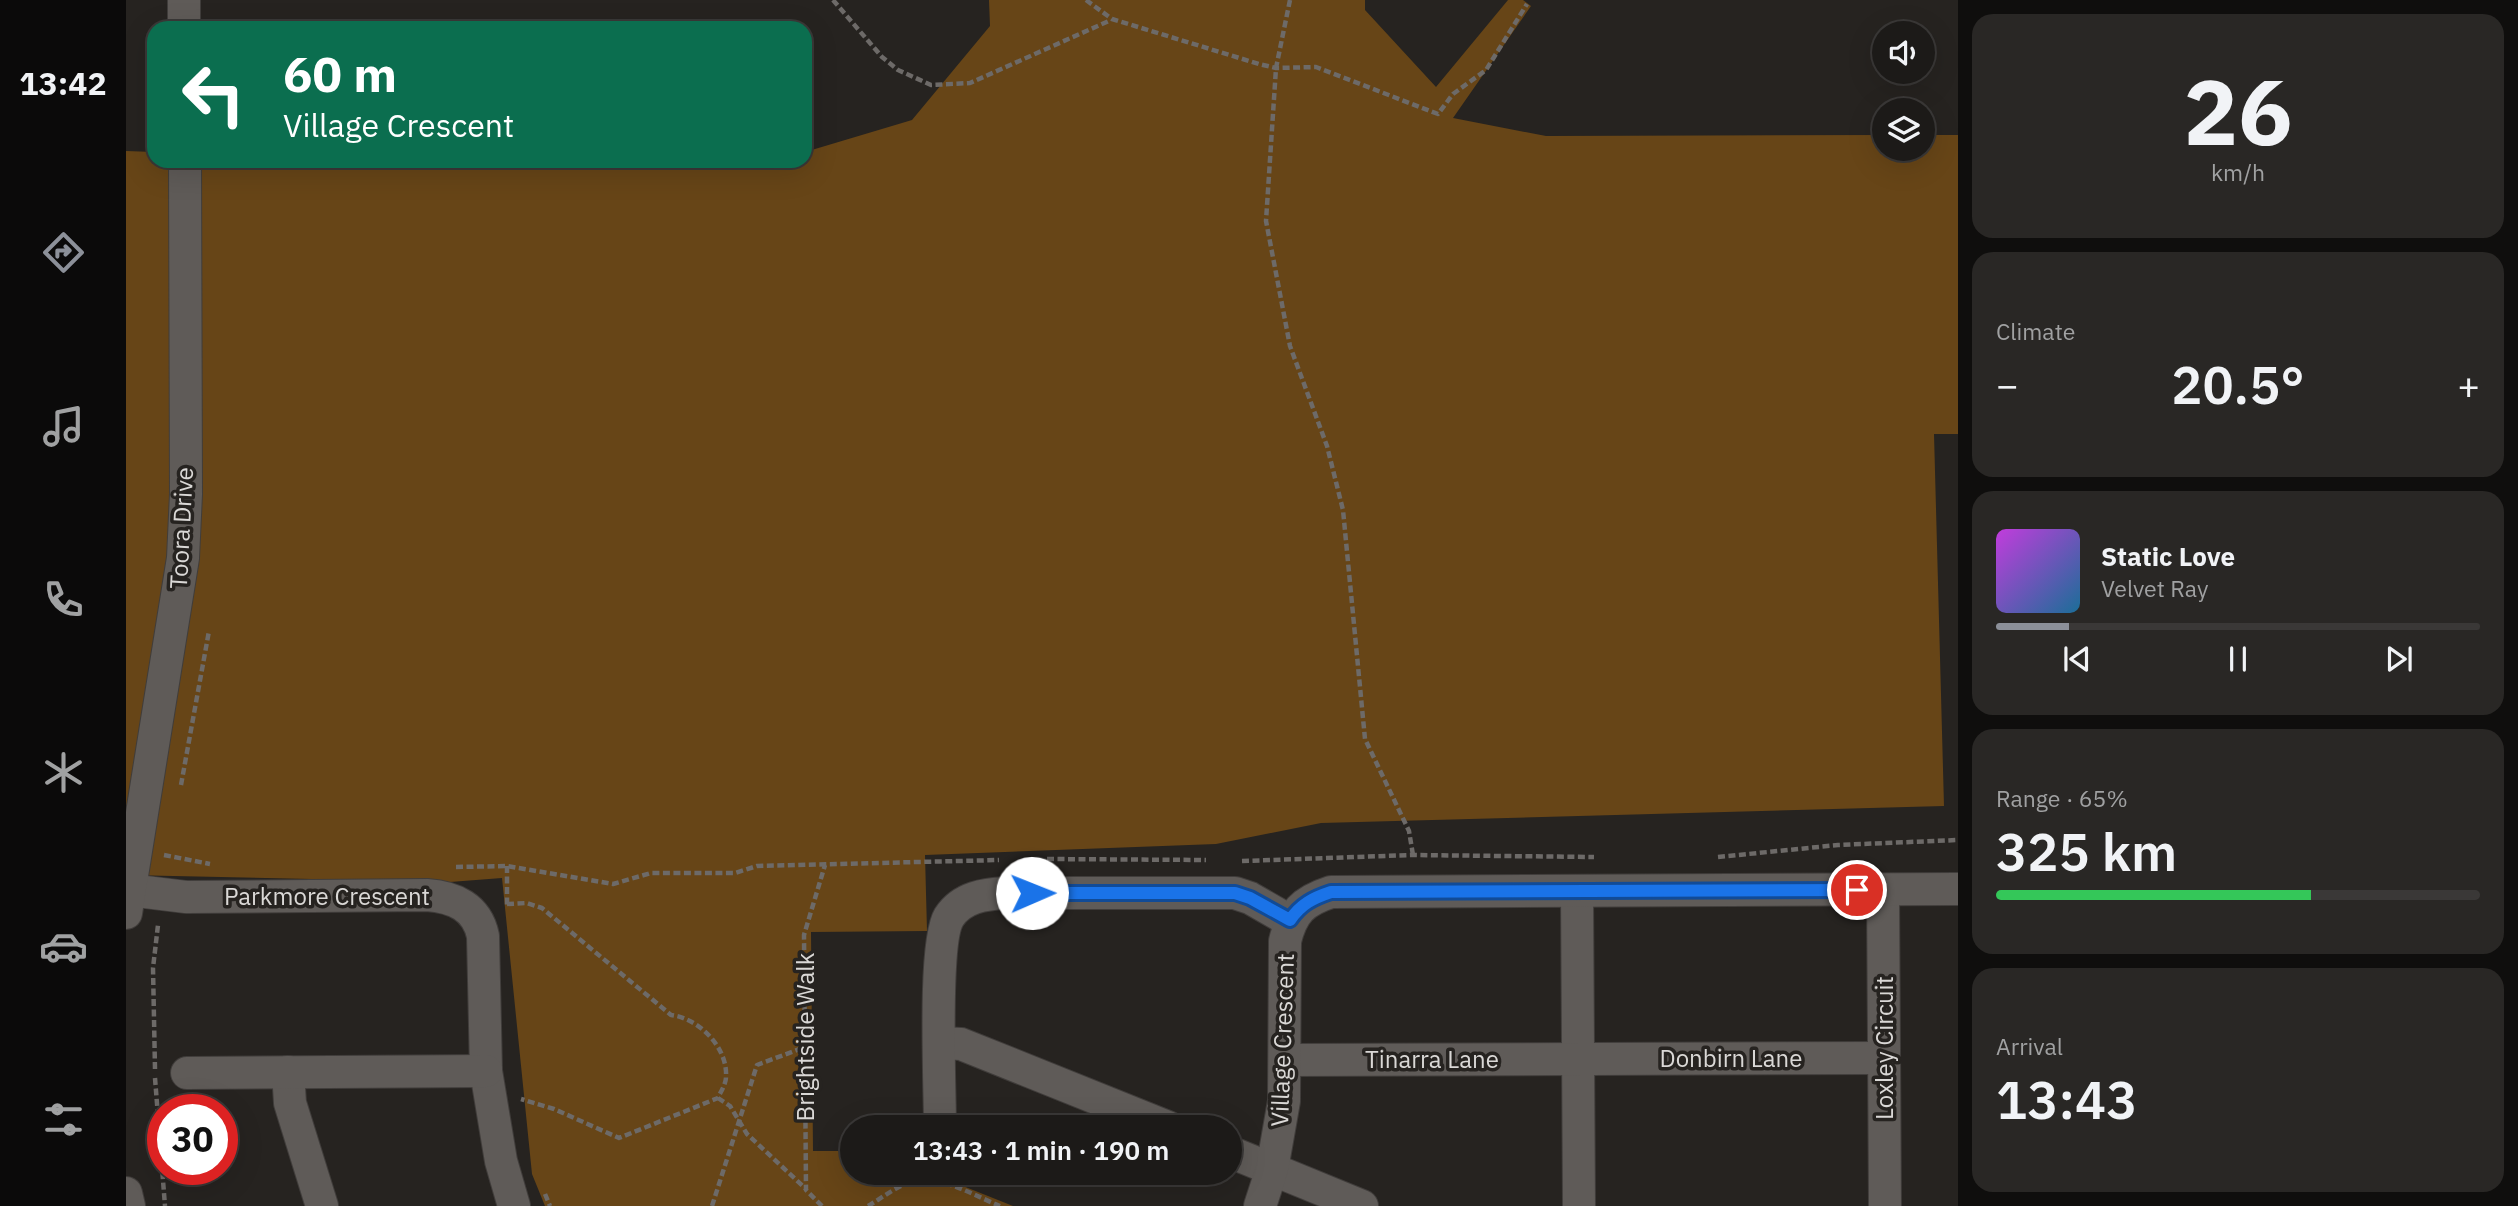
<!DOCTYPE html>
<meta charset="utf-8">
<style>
:root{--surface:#1c1a18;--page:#292725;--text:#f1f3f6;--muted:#a0a1a2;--line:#3a3837;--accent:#8c9099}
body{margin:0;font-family:"IBM Plex Sans",sans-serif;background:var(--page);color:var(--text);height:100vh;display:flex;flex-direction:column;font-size:26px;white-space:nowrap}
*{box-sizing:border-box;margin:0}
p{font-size:23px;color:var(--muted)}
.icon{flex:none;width:38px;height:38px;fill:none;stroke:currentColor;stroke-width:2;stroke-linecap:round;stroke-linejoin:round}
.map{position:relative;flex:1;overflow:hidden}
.details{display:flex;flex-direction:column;gap:14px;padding:14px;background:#0f0e0d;width:560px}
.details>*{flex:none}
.top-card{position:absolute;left:21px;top:21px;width:665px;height:147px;border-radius:21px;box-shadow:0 7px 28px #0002,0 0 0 2px var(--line);background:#0b6e4f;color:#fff;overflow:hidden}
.fabs{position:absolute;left:1746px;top:21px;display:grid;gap:14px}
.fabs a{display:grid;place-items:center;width:63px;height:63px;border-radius:50%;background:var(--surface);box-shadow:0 7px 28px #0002,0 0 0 2px var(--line);font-size:35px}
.speed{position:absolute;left:21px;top:1094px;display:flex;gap:14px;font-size:35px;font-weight:700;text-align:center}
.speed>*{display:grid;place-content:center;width:91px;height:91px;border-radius:50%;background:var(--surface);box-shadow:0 7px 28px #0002,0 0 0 2px var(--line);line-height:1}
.speed .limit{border:10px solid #d22;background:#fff;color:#111}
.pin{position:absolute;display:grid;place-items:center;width:60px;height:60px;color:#fff;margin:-30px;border:4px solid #fff;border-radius:50%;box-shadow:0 2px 7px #0007}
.me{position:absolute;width:77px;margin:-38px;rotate:89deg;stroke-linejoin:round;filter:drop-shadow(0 0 5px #0008)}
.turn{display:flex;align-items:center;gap:24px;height:147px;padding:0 21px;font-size:32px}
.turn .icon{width:91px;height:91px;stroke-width:2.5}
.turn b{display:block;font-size:49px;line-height:60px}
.big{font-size:52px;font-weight:600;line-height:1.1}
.details .card{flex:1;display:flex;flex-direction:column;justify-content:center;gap:10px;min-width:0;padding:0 24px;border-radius:21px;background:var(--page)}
.details .dial{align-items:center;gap:0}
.dial b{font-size:91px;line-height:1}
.song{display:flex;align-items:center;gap:21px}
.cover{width:84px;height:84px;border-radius:10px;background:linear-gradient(135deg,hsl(290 70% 55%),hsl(200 70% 35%))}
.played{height:7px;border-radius:4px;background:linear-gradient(90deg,var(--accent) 15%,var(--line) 15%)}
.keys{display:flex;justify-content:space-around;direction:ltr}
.heat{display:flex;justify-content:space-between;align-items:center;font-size:38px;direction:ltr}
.charge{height:10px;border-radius:5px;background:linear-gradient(90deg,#34c759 65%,var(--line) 0)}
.trip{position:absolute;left:714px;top:1115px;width:402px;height:70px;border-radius:35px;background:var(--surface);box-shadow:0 7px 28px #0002,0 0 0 2px var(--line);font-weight:600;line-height:70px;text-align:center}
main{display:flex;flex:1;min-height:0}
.menu{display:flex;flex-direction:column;width:126px;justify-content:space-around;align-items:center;background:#0b0a0a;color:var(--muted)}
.menu .icon{width:49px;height:49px}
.menu .current{color:var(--accent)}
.menu b{font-size:32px;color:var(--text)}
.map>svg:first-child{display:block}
.green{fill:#674517}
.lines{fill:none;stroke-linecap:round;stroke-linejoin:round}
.minor-casing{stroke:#403d3b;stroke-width:34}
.path{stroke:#6d6a68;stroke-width:4.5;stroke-dasharray:7 3.5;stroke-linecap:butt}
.minor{stroke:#5f5b58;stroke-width:32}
.route-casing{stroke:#114b97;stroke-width:18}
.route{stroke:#1a73e8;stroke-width:12}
.labels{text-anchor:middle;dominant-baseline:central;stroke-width:7;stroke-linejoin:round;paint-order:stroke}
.street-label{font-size:24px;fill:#dad8d6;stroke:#262320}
</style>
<main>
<nav class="menu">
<b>13:42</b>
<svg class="icon current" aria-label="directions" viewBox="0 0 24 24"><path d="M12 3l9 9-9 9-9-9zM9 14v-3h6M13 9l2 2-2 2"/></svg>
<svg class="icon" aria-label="music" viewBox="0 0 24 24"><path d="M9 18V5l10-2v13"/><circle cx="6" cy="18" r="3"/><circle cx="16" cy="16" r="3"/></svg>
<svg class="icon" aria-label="phone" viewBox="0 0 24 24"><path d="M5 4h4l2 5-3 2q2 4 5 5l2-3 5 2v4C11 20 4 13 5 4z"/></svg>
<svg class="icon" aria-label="climate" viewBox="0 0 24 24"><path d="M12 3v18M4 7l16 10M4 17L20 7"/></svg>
<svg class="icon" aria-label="car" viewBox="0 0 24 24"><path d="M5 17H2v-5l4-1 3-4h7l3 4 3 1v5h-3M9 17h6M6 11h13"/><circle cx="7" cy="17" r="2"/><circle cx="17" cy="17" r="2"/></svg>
<svg class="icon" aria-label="filters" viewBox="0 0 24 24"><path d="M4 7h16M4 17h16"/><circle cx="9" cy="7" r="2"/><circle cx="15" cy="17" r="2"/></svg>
</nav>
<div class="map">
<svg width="1832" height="1206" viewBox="0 0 1832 1206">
<rect width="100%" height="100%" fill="#262320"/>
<!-- green -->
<polygon class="green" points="863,0 1239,0 1239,10 1310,87 1382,0 1397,0 1405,6 1327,118 1420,136 1759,135 1759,149 1797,149 1797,135 1832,135 1832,434 1808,434 1818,806 1195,823 1090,844 799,855 801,931 685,932 687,1151 726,1151 726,1172 821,1173 822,1180 887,1206 419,1206 406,1174 376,878 324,882 0,875 0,151 28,152 28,161 332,161 622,169 649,161 679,161 679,152 786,120 864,26"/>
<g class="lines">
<defs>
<g id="minor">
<polyline points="58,0 58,28"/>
<path d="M 3,890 L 60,897 L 301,895 C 328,897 351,907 357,936 L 360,1071 L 375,1161 L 388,1206"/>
<polyline points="1757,890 1759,1206"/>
<polyline points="1451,892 1453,1206"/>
<polyline points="0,913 57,558 60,494 59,161"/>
<polyline points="815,1043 835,1044 1042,1127"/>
<polyline points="1159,1060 1758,1058"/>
<polyline points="162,1072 164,1103 196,1206"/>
<polyline points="61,1073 360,1071"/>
<path d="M 814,1127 C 814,1088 807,943 823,917 C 836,897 859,894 880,893 L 1109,893 L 1124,898 L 1164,921"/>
<polyline points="1104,1152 1236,1206"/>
<polyline points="0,1193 3,1206"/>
<path d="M 1134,1206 L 1146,1169 L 1158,1101 L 1159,941 C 1166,912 1177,901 1205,892 L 1832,889"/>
</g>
</defs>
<!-- minor casing -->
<use href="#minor" class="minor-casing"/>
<!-- path -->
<g class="path">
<polyline points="707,0 756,57 772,70 805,85 844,83 985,20"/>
<polyline points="960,0 986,19 1133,64 1150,68 1190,67 1312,114 1327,94 1360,70 1401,4"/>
<polyline points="1164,0 1150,68 1140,221 1164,346 1201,446 1217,510 1239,739 1283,831 1287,855"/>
<polyline points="55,785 83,631"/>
<polyline points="38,855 84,864"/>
<polyline points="1592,857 1712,845 1832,840"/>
<polyline points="921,859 1080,860"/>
<polyline points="1116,861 1287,855 1468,857"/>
<polyline points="381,866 381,906"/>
<polyline points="330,867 381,866 487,884 525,873 609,873 631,866 873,860"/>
<path d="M 381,904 L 401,903 L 416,908 L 545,1015 C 572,1018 602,1047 600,1077 C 600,1084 595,1091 592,1098 L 493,1138 L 428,1109 L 395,1099"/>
<polyline points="29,1069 27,968 32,925"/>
<polyline points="29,1078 39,1206"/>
<polyline points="592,1098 604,1106 621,1134 680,1189"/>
<polyline points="419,1194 424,1206"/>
<polyline points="586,1206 631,1065 679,1047"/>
<polyline points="696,1206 680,1190 678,935 699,865"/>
<path d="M 742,1206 C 756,1198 774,1183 791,1181 C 819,1177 849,1196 874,1206"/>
</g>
<!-- minor -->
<use href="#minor" class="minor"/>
</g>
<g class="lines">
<defs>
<path id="route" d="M 906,893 L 1109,893 L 1124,898 L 1164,920 C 1175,904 1187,898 1205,892 L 1731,890"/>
</defs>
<!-- route casing -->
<use href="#route" class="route-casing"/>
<!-- route -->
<use href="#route" class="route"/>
</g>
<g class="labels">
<!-- street labels -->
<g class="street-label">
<text transform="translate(55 528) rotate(-87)">Toora Drive</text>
<text x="201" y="896">Parkmore Crescent</text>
<text transform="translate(679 1037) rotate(-90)">Brightside Walk</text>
<text transform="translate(1156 1040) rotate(-88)">Village Crescent</text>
<text transform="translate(1758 1048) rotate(-90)">Loxley Circuit</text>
<text x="1605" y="1058">Donbirn Lane</text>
<text x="1306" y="1059">Tinarra Lane</text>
</g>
</g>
</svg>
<div class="fabs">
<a><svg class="icon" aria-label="sound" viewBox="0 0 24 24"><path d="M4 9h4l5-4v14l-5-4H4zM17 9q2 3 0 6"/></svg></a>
<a><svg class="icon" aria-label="layers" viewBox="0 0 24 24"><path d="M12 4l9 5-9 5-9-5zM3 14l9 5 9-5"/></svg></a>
</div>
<div class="speed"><div class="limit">30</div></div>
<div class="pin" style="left:1731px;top:890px;background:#d93025"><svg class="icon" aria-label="arrive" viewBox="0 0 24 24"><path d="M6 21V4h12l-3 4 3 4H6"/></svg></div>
<svg class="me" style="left:906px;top:893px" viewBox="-20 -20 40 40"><circle r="19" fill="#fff"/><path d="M0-13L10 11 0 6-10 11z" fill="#1a73e8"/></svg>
<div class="trip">13:43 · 1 min · 190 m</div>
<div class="top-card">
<div class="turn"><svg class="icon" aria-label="left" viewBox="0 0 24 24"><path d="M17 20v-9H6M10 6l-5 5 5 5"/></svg><div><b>60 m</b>Village Crescent</div></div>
</div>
</div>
<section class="details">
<div class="card dial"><b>26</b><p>km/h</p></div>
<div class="card"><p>Climate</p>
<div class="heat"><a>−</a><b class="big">20.5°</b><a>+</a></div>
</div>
<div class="card">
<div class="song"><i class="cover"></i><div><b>Static Love</b><p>Velvet Ray</p></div></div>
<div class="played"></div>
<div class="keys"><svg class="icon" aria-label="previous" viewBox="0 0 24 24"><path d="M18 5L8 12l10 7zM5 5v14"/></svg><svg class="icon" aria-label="pause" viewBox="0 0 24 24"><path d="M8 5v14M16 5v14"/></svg><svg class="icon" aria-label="next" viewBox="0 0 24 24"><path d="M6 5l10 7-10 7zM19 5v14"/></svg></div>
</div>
<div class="card"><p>Range · 65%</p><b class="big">325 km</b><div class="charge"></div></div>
<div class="card"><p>Arrival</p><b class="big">13:43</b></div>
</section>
</main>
